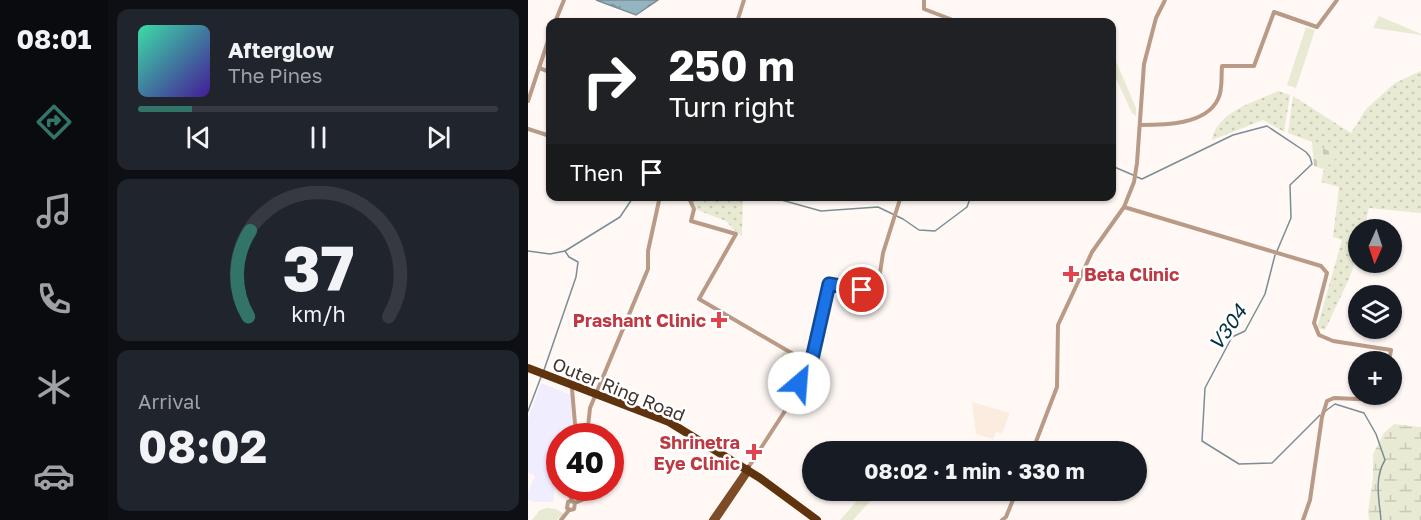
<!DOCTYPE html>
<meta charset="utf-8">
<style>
:root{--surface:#171b24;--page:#20242c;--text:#f1f3f6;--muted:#9ea1a6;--line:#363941;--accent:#327568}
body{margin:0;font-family:"Golos Text",sans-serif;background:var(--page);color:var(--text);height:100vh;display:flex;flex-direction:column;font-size:22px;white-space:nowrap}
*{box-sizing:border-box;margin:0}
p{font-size:20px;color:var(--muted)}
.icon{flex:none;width:33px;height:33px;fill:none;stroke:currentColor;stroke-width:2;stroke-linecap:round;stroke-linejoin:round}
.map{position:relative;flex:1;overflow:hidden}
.sheet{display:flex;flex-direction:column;gap:9px;padding:9px;background:#0d0f14;width:420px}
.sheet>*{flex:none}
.top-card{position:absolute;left:18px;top:18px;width:570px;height:183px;border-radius:12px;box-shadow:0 2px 4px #0004;background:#202124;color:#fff;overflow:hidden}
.needle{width:39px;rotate:183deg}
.fabs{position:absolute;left:820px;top:219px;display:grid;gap:12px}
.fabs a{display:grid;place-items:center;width:54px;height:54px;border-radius:50%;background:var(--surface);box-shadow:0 2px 4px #0004;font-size:30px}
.speed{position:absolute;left:18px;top:423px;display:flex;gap:12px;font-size:30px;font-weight:700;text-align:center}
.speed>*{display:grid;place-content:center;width:78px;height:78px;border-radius:50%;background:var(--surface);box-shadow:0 2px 4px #0004;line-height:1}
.speed .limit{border:9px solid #d22;background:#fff;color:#111}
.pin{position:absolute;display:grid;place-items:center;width:51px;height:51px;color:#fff;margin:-26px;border:3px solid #fff;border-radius:50%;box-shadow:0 2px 6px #0007}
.me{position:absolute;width:66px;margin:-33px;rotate:27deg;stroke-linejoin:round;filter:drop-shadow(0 0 4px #0008)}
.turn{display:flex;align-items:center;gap:21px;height:126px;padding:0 24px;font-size:27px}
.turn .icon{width:78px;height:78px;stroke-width:2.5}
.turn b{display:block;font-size:42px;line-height:51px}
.then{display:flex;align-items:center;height:57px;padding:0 24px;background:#0003;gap:12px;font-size:22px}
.big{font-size:45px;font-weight:700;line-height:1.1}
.sheet .tile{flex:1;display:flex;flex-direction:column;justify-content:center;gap:9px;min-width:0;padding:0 21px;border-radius:12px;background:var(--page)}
.sheet .dial{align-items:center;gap:0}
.dial svg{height:156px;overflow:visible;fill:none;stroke:var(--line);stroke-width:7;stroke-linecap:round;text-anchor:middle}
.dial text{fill:var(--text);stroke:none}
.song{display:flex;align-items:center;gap:18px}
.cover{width:72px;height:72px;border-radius:9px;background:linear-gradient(135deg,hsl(160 70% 55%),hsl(260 70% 35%))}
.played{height:6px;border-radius:3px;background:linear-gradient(90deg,var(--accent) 15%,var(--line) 15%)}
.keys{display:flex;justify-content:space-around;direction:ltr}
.trip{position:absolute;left:274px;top:441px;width:345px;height:60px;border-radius:30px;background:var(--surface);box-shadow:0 2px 4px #0004;font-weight:700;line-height:60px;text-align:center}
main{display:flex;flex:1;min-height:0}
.tab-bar{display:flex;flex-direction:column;width:108px;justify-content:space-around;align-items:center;background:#090b0e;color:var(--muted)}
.tab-bar .icon{width:42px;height:42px}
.tab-bar .on{color:var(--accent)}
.tab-bar b{font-size:27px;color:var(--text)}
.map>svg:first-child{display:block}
.industrial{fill:#f0edff}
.education{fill:#fcece0}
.grass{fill:url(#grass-dots)}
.wetland{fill:url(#wetland-marsh)}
.cemetery{fill:url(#cemetery-stones)}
.park{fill:#e9ead3}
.water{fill:url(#water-ripples);stroke:#7b8d95;stroke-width:1.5}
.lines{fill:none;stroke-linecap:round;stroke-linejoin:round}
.stream{stroke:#7b8d95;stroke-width:1.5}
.minor{stroke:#b89a87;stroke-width:4}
.major{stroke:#7d4b26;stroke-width:6}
.highway{stroke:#60330f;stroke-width:8}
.route-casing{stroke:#114b97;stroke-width:15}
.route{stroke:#1a73e8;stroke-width:10}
.health-dot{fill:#e0444e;stroke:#fff;stroke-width:2}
.labels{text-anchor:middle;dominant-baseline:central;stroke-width:5;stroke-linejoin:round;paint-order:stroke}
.health-label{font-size:18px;font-weight:bold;fill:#be3a42;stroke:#fff;text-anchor:end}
.street-label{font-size:18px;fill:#40322d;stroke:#fff}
.water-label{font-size:20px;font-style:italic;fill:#013242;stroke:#fff}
</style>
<main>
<nav class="tab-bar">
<b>08:01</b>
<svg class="icon on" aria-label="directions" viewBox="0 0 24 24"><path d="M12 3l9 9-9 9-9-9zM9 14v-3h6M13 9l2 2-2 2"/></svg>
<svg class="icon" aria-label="music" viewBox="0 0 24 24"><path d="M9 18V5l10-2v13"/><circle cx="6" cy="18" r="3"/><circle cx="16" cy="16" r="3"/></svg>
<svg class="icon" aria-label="phone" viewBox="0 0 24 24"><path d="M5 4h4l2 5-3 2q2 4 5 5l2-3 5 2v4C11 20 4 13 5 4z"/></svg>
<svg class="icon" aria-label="climate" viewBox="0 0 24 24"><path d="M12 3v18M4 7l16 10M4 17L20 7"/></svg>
<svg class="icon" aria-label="car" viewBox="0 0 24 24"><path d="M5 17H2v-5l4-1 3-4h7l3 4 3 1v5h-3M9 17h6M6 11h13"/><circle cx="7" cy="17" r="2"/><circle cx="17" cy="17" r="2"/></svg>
</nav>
<section class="sheet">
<div class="tile">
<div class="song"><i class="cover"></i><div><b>Afterglow</b><p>The Pines</p></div></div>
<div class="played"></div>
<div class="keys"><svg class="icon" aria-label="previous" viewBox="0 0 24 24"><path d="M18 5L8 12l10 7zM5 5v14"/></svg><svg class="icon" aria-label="pause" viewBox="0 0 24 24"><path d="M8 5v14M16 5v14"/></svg><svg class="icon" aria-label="next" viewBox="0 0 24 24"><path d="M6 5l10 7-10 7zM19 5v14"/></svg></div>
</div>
<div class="tile dial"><svg viewBox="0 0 100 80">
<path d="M14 69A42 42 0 1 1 86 69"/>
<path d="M14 69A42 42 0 0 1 15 25" stroke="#327568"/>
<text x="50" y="56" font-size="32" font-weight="700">37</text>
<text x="50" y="72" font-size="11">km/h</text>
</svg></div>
<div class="tile"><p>Arrival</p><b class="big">08:02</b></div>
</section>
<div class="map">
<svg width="893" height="520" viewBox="0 0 893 520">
<defs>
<pattern id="grass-dots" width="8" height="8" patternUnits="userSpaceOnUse" patternTransform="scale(1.5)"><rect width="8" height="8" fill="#e9ead3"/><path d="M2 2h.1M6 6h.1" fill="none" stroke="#c9c9b5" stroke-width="1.8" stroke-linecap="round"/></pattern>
<pattern id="wetland-marsh" width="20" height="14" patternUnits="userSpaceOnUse" patternTransform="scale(1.5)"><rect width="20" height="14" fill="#e9ead3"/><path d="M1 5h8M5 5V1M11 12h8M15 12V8" fill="none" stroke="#c9c9b5"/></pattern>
<pattern id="cemetery-stones" width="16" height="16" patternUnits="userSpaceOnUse" patternTransform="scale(1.5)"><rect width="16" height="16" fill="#e9ead3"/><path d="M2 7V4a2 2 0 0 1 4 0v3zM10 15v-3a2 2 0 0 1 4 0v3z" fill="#c9c9b5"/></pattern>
<pattern id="water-ripples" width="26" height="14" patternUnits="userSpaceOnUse" patternTransform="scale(1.5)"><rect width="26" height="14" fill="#94b4c2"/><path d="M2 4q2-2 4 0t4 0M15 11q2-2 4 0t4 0" fill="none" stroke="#7a939e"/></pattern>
</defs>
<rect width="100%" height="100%" fill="#fff8f5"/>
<!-- industrial -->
<polygon class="industrial" points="13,383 43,395 44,436 32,436 25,502 7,502 0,500 0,492 7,476 0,472 0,419"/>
<!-- education -->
<polygon class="education" points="444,402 482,413 474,434 468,432 465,439 448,434"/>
<!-- grass -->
<g class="grass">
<polygon points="893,71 893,213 841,208 836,229 831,230 831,251 821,279 797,330 789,328 814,240 805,237 811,187 793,182 796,169 810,156 784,142 760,133 765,96 823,133 838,109 867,83"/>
<path d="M 750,91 L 762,95 L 756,132 L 735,120 L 684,140 C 689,111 727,102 750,91 Z"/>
<polygon points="161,197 215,197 214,236 205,229 198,221 167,209"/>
</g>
<!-- wetland -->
<polygon class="wetland" points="866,424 893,427 893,520 841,520 840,512 845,478 845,454 856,433"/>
<!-- cemetery -->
<polygon class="cemetery" points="784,142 810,156 796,169 786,166"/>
<!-- park -->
<g class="park">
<polygon points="851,16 893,34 893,35 845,28"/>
<polygon points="778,27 787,30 768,88 759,85"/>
<polygon points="584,52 608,108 608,116 604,113 584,70"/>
<polygon points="256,351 269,360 272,364 266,393 243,378"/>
<polygon points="338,491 345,498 325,520 312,520"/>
<polygon points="19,508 28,509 36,514 29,520 4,520 12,510"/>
</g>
<!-- water -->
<polygon class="water" points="68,0 130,0 108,15"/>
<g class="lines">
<!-- stream -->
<g class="stream">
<polyline points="584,166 605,175"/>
<polyline points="609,177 614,179 705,135 739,126 778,152 782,157 784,164 762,185 763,218 749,251"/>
<polyline points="119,196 126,198 139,196"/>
<polyline points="239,196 293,211 350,207 375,219 391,230 407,231 439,207 443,196"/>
<polyline points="0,251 22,254 37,251 92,217 106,196"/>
<polyline points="747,255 737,294 717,331 704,337 677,388 674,441 711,464 744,463 792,415"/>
<polyline points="16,370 48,277 50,262 41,257 37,251"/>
<polyline points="0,411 13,377"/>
<path d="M 796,412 L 807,404 L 836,413 L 848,434 L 857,460 C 846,478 851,499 853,520"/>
</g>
<!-- minor -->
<g class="minor">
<polyline points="396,0 396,9 430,22"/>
<polyline points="27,22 36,0"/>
<polyline points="209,22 216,0"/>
<polyline points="11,68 22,72"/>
<polyline points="0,101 22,35"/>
<path d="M 612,125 C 636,125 678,125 690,99 C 695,90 693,76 694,66 L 726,66 L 746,12 L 789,27 L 809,0"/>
<polyline points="0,129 22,136"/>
<polyline points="160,196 166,209 163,221 208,234 171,299 272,358 276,362 268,394 220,468"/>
<polyline points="596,207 793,266 799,273 786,323 791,335 805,341 863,350 861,362"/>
<polyline points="276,362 284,359 301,284 349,293 355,253 373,196"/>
<polyline points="44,389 48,436"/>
<polyline points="59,436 62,408 120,269 120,251 132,196"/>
<polyline points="504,452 529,387 530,325 564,252 596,207 606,182 609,163 616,64 628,18 637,0"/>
<polyline points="43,501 44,488"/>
<polyline points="47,503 44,501 40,502 39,508 42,510 46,509 47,503 54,500 56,488"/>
<polyline points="33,520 41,510"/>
<polyline points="474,520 478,517 489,490"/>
<polyline points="775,520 782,500 794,417 799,401 806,398 851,400 852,394"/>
</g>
<!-- major -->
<polyline class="major" points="184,520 220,468 219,474 188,520"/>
<!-- highway -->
<polyline class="highway" points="0,368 141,422 232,478 289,520"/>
</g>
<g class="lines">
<defs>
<polyline id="route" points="271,383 276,362 284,359 301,284 334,290"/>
</defs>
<!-- route casing -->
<use href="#route" class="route-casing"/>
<!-- route -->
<use href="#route" class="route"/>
</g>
<!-- markers -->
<g class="health-dot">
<path d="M540 265h6v6h6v6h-6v6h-6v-6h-6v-6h6z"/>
<path d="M188 311h6v6h6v6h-6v6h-6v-6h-6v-6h6z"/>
<path d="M223 443h6v6h6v6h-6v6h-6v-6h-6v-6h6z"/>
</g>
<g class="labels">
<!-- health labels -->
<g class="health-label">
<text x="556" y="274" text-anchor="start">Beta Clinic</text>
<text x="178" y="320">Prashant Clinic</text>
<text x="212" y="442">Shrinetra<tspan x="212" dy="21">Eye Clinic</tspan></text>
</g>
<!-- street labels -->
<g class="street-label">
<text transform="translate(91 389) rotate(22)">Outer Ring Road</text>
</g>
<!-- water labels -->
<g class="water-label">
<text transform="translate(699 327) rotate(-55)">V304</text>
</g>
</g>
</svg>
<div class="fabs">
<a><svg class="needle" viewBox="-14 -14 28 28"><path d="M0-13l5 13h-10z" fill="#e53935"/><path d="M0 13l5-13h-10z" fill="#9ea1a6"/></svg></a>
<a><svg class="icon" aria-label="layers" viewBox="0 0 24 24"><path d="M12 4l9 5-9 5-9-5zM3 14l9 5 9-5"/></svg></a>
<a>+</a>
</div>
<div class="speed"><div class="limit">40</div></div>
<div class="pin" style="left:334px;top:290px;background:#d93025"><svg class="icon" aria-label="arrive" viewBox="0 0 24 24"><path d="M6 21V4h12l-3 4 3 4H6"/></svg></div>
<svg class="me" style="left:271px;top:383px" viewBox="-20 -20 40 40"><circle r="19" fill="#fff"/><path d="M0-13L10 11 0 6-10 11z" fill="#1a73e8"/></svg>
<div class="trip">08:02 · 1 min · 330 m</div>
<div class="top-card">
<div class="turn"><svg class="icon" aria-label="right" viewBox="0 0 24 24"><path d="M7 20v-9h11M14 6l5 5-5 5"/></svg><div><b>250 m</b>Turn right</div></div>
<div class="then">Then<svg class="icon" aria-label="arrive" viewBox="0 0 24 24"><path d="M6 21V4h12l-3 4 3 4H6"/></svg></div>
</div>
</div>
</main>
